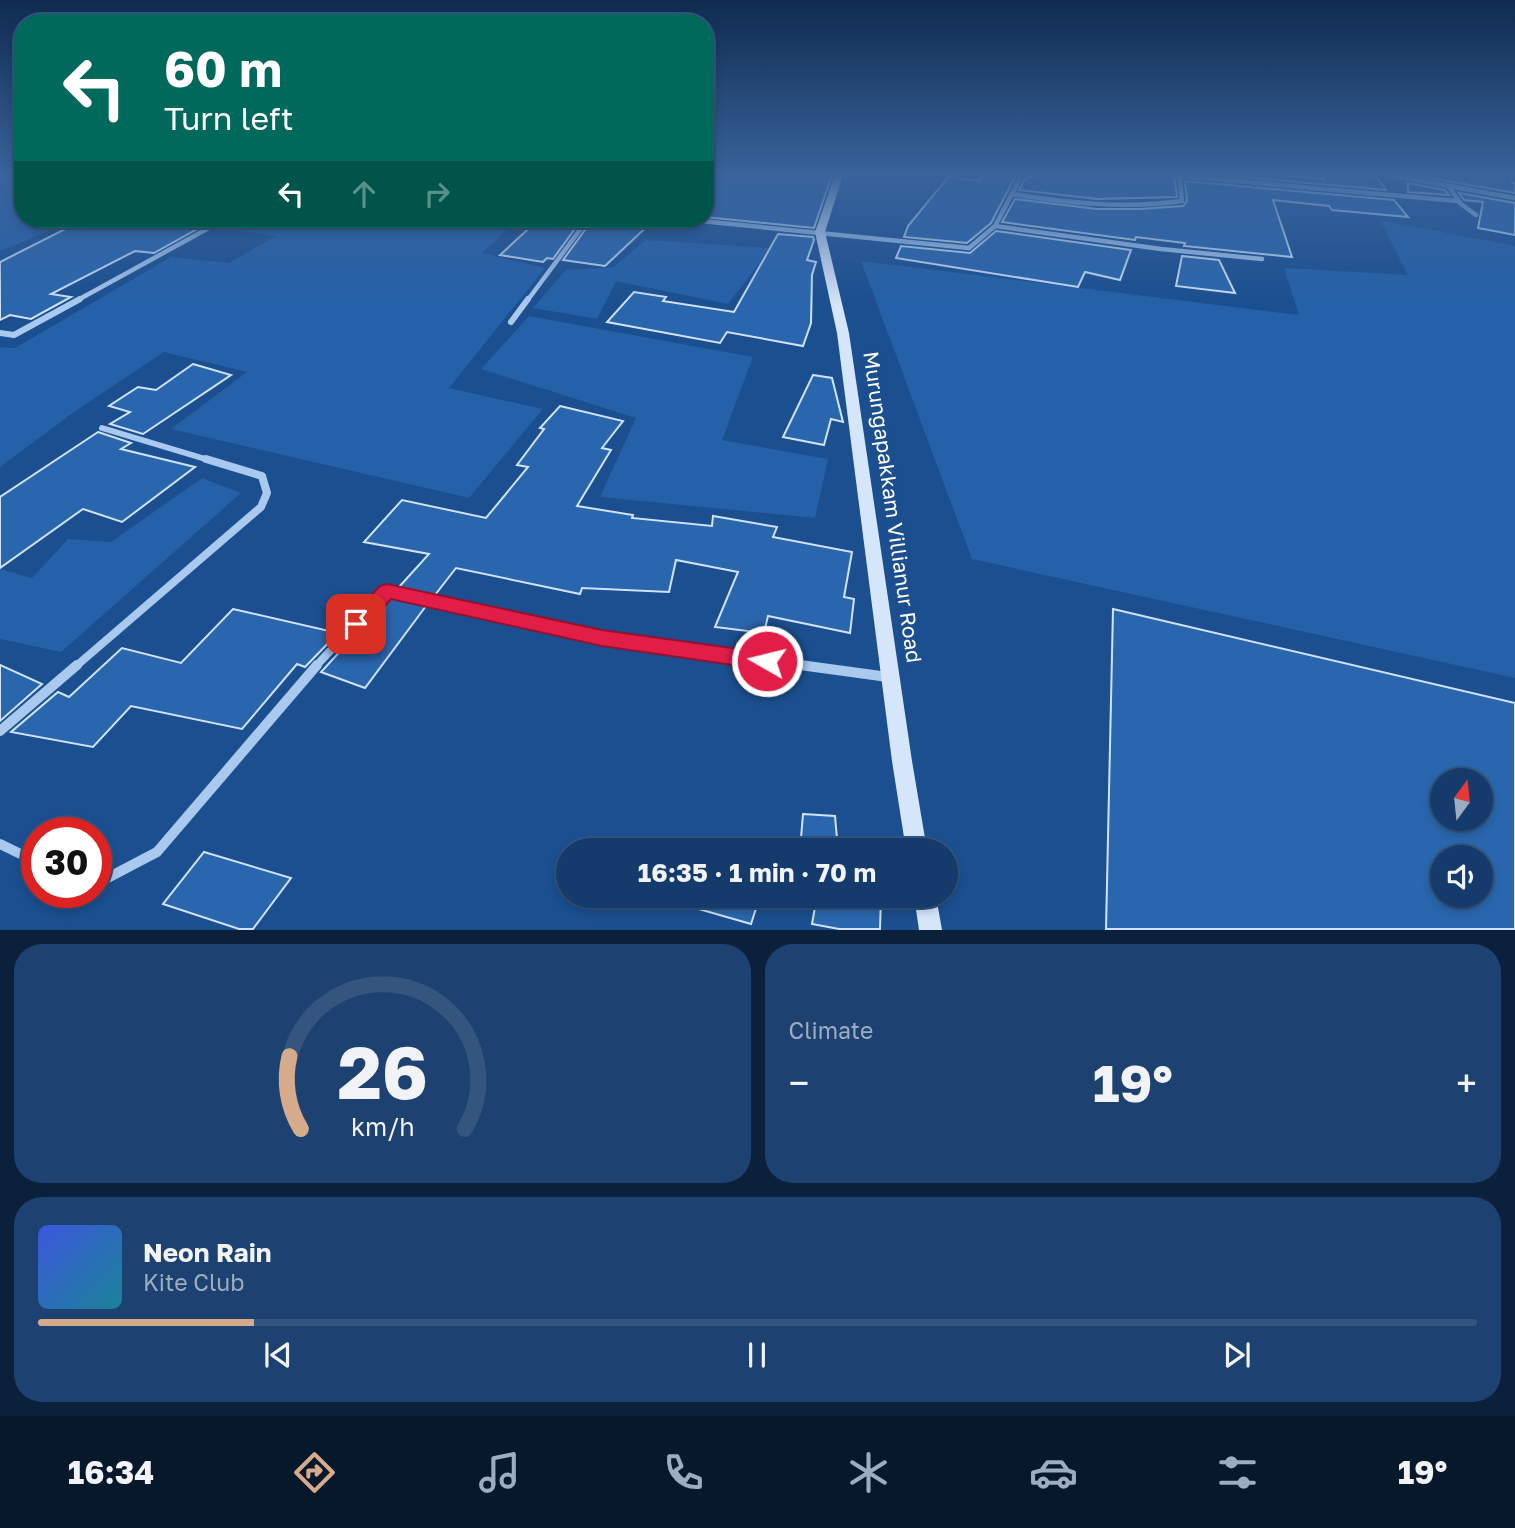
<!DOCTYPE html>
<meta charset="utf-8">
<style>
:root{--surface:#143b6b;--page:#1d4271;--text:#f1f3f6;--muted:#9dadc1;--line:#33557e;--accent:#d6ab8b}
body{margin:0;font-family:"Golos Text",sans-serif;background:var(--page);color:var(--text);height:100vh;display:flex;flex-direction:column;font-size:26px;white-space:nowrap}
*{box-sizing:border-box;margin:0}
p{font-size:23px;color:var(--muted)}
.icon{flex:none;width:38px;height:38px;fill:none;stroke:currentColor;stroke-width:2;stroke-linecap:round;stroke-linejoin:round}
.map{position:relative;height:930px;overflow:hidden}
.side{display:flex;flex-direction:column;gap:14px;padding:14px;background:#0b203b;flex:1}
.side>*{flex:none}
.banner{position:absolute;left:14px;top:14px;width:700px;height:214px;border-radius:28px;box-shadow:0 4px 10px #0003,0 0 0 2px var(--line);background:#00695c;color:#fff;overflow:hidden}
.needle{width:46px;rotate:15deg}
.controls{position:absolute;left:1430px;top:768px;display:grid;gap:14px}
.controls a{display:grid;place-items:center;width:63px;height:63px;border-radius:50%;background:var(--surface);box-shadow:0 4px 10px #0003,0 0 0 2px var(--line);font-size:35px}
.speed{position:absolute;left:21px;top:817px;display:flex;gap:14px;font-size:35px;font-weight:700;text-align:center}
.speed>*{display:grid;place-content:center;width:91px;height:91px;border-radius:50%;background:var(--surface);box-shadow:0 4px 10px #0003,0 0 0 2px var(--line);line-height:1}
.speed .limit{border:10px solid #d22;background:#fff;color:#111}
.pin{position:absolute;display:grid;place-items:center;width:60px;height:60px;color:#fff;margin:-30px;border-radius:14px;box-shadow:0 4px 10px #0006}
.me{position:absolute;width:77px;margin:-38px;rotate:278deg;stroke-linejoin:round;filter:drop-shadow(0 0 5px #0008)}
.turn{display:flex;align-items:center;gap:24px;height:147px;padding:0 35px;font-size:32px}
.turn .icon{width:91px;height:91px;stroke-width:2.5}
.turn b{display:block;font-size:49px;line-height:60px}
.lanes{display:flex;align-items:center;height:66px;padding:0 35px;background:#0003;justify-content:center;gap:35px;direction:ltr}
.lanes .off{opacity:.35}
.big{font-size:52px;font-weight:700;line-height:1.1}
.side .card{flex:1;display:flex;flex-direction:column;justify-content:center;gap:10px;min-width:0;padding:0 24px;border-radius:28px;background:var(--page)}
.side .dial{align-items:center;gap:0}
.dial svg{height:182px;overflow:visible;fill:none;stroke:var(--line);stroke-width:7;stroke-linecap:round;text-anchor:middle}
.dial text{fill:var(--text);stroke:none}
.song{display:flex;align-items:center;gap:21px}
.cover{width:84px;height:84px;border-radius:10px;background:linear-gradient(135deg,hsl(230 70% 55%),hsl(190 70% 35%))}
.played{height:7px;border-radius:4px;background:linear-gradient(90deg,var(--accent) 15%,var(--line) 15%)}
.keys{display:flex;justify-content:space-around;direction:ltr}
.heat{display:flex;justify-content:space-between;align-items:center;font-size:38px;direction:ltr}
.side .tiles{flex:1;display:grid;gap:14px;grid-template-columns:1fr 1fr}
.card:last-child{grid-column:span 2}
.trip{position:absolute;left:556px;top:838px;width:402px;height:70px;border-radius:35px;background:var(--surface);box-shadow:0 4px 10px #0003,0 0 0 2px var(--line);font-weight:700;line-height:70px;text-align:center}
.menu{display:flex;height:112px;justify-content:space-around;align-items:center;background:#08182b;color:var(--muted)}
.menu .icon{width:49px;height:49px}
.menu .on{color:var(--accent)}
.menu b{font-size:32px;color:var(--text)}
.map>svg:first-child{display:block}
.green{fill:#2461a8}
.building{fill:#2a66ad;stroke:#cfe3fa;stroke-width:2;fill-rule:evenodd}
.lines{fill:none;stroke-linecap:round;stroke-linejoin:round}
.minor-far3{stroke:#a9c9ee;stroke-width:4.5}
.minor-far2{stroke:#a9c9ee;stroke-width:6}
.minor-far1{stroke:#a9c9ee;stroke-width:8}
.minor{stroke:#a9c9ee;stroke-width:10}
.secondary{fill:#d6e6fa;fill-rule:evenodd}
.route{fill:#e11d48;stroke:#92132f;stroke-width:2}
.labels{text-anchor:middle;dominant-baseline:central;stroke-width:7;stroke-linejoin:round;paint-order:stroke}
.street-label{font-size:21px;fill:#fff;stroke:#1b4f8f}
</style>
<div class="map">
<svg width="1515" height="930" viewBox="0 0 1515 930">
<rect width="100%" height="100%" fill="#1b4f8f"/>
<!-- green -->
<g class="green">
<polygon points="4,176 23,177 23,219 77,219 0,251 0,177"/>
<polygon points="235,219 519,219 482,253 545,268 449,388 543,409 469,498 171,429 247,372 164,352 77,410 0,467 0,347 15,348 171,257 229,263 276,236 218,228"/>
<polygon points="1380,220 1515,246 1515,678 972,559 861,261 1299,315 1284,268 1408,275"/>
<polygon points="646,240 771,248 728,304 616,281 597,319 533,308 566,270 614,267"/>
<polygon points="529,316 753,357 722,440 828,459 815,518 600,497 636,418 481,369"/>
<polygon points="202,478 241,493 61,652 0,639 0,569 32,578 68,539 111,542"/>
</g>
<!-- building -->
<g class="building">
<polygon points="705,175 832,175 814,228 705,217"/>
<polygon points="982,175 1016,175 991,223 967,243 904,237 908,226 949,176 980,181"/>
<polygon points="1037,175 1174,175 1177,197 1097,199 1019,190 1026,177 1036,178"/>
<polygon points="1219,175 1278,175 1324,179 1324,175 1355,175 1376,177 1386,190"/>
<polygon points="1414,175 1510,175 1511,182 1515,183 1515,193"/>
<polygon points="1185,181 1394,200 1408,217 1332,210 1329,206 1273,200 1292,257 1184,246 1185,243 1136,237 1135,240 1002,222 1015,199 1097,209 1140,209 1183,206 1187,201"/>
<polygon points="1408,183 1445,190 1449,195 1408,192"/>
<polygon points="1459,193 1515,203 1515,235 1478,228 1483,202 1464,200"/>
<polygon points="85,219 108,219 147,225 152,223 197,229 154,253 135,251 51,294 71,297 31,319 10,315 0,320 0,262"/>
<polygon points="539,219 582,219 553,259 547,258 543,262 500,255"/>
<polygon points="593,219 655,219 605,266 563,260"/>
<polygon points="996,231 1131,250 1120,280 1085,272 1078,287 896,258 901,246 970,253"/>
<polygon points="778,234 813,237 814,240 807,260 816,262 812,275 811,323 803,346 727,332 720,343 607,322 634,292 666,297 663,301 734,312"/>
<polygon points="1182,256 1219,260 1235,293 1176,286"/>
<polygon points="193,364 231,375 143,434 110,424 130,412 109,406 138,387 156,390"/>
<polygon points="813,375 832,378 843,422 831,419 824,445 783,437"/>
<polygon points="560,406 623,421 602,448 611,450 577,506 633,515 632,518 712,526 713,516 777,527 773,537 852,552 844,597 854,599 850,633 768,616 764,633 715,627 738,572 676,560 669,592 582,588 580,594 456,568 435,595 399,587 429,554 364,542 402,500 486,518 528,467 517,465 544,429 540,428"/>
<polygon points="98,432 131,443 121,449 195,467 122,522 83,509 0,568 0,497"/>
<polygon points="389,598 426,606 365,688 321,672"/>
<polygon points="233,609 338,633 305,667 297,664 242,729 131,706 93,747 11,732 58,692 69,697 122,648 181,663"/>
<path d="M 1113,609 L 1515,703 L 1515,929 L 1106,929 ZM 1442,780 L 1480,780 L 1480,819 L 1442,819 ZM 1442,858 L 1480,858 L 1480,896 L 1442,896 Z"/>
<polygon points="0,665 42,684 0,721"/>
<polygon points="803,814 835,816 838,850 800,850"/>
<polygon points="688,838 723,850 683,850"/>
<polygon points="204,852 291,878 253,929 239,929 163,904"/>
<polygon points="665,896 760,896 751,924 664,899"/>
<polygon points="817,896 881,896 880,929 839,929 812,924"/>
</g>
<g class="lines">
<!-- minor-far3 -->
<g class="minor-far3">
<polyline points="1389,175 1515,198"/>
<polyline points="1179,176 1458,201"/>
<polyline points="1449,187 1461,204 1476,215"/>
<path d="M 1012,194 C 1069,203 1125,209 1182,201 L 1179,175"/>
<polyline points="681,219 969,248 995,226 1022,175"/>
<polyline points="995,226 1161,249 1262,259"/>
<polyline points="76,301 225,219"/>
<polyline points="527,301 588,219"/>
</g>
<!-- minor-far2 -->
<g class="minor-far2">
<polyline points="511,322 528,299"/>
<polyline points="0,333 14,335 80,299"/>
<polyline points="102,428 212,461"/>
</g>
<!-- minor-far1 -->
<g class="minor-far1">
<polyline points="75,667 261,507 267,493 262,476 206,459"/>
<polyline points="315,667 387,591 602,638 813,667"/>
</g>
<!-- minor -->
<g class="minor">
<polyline points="800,665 888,677"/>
<polyline points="0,731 77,665"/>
<polyline points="0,844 37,862"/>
<polyline points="96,884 157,852 317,665"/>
</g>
<!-- secondary -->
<g class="secondary">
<polygon points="835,175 843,175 825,232 849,333 912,761 927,850 906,850 892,761 837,333 815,232"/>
<polygon points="914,896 936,896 942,930 919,930"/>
</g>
</g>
<!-- sky -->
<linearGradient id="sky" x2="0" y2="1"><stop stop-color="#0f2b4f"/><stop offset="0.57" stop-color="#39639b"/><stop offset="1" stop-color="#39639b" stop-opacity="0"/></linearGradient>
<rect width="1515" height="305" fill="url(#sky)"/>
<!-- route -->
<path class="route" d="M 387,584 L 602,630 L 767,653 L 774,655 L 777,661 L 774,667 L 767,670 L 602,646 L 391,599 C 380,611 366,635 349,629 L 346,624 L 349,618 L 380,586 Z"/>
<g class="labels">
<!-- street labels -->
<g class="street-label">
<text transform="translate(893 507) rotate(82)">Murungapakkam Villianur Road</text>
</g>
</g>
</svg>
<div class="controls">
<a><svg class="needle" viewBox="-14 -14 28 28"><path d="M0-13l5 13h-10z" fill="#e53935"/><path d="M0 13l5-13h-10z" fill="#9dadc1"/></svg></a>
<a><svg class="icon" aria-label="sound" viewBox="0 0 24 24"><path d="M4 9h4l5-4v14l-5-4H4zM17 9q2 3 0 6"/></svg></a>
</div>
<div class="speed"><div class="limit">30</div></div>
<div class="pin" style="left:356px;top:624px;background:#d93025"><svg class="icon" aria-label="arrive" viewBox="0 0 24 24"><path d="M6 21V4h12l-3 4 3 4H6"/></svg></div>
<svg class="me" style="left:767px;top:661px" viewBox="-20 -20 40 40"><circle r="17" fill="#e11d48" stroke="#fff" stroke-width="3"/><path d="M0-11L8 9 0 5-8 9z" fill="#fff"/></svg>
<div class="trip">16:35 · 1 min · 70 m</div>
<div class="banner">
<div class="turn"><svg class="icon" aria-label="left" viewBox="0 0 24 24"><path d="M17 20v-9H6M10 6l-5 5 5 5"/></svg><div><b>60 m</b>Turn left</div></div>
<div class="lanes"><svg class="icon" aria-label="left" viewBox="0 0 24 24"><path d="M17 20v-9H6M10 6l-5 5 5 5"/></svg><svg class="icon off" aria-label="ahead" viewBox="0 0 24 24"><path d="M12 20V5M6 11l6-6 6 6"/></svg><svg class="icon off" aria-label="right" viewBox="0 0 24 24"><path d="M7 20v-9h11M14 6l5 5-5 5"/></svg></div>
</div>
</div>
<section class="side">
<div class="tiles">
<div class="card dial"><svg viewBox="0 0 100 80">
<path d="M14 69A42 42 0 1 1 86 69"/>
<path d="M14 69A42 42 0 0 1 9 37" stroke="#d6ab8b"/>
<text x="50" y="56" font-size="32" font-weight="700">26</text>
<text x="50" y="72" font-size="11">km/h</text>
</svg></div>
<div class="card"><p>Climate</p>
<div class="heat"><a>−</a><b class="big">19°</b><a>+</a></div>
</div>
<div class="card">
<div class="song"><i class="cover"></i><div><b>Neon Rain</b><p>Kite Club</p></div></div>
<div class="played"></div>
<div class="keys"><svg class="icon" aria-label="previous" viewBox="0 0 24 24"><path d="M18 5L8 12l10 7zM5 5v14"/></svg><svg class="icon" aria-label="pause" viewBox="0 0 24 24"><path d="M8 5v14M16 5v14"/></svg><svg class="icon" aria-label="next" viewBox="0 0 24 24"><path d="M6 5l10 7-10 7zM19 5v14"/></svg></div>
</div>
</div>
</section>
<nav class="menu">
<b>16:34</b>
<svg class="icon on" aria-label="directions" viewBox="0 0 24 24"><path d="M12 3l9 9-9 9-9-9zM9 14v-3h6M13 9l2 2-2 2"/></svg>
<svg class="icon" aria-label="music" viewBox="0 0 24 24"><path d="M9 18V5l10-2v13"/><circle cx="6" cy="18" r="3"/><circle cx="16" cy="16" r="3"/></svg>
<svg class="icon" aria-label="phone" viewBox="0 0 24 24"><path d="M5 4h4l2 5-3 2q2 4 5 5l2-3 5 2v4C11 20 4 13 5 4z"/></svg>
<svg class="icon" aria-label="climate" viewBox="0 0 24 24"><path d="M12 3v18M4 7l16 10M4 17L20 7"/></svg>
<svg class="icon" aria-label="car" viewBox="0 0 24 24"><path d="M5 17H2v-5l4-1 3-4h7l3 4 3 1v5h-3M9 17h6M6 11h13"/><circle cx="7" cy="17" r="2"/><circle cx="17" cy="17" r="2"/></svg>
<svg class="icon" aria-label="filters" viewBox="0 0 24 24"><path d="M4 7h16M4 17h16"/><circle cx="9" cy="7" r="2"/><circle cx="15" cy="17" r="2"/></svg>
<b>19°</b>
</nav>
